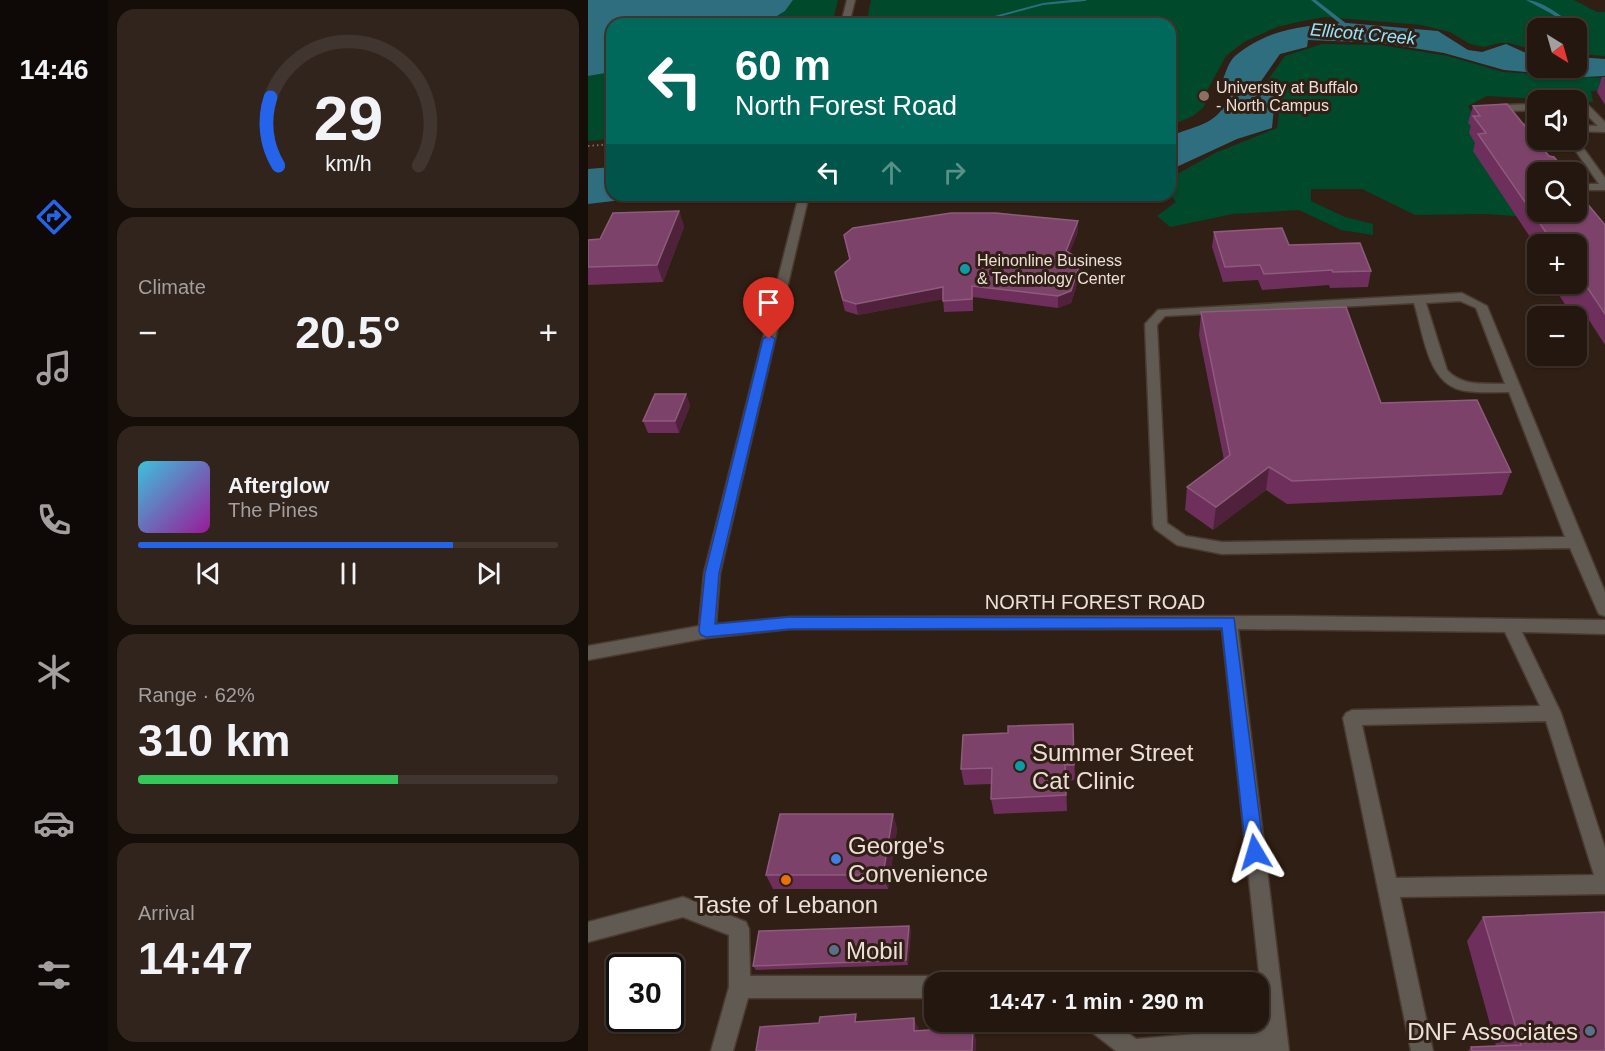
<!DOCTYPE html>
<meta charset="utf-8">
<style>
:root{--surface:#24170f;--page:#30241d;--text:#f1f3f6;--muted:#a39f9e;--line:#41362f;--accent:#2563eb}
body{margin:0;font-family:Arial,sans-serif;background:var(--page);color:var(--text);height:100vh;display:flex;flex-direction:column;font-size:22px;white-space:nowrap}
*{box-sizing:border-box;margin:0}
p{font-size:20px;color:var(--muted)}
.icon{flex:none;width:33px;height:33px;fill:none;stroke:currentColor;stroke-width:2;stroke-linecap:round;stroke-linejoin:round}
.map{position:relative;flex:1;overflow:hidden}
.drawer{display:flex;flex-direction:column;gap:9px;padding:9px;background:#140d08;width:480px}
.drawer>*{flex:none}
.guide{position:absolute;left:18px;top:18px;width:570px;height:183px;border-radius:18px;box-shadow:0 2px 4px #0004,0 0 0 2px var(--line);background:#00695c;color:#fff;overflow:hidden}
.needle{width:39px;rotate:143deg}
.fabs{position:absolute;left:939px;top:18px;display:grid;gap:12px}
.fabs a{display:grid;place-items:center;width:60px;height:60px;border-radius:12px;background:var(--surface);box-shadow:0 2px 4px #0004,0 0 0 2px var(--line);font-size:30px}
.speed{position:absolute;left:18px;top:954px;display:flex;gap:12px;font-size:30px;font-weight:700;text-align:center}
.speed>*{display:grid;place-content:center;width:78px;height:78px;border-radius:50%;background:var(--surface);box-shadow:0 2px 4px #0004,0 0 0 2px var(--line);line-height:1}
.speed .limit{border:3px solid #111;border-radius:9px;background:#fff;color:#111}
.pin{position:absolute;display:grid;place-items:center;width:51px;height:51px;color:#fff;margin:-62px -26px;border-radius:50% 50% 50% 0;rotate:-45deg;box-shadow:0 0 6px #0007}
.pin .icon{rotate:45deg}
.me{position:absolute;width:66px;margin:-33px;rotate:353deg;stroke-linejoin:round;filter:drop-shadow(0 0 4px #0008)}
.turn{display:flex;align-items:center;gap:21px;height:126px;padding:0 30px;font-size:27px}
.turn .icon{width:78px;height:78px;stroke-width:2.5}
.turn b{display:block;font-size:42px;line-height:51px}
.lanes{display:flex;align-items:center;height:57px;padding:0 30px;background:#0003;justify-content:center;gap:30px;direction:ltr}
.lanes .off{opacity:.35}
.big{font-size:45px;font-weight:800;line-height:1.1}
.drawer .widget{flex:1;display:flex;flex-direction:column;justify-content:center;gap:9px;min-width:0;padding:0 21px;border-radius:18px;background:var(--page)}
.drawer .dial{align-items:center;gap:0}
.dial svg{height:156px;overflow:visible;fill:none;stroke:var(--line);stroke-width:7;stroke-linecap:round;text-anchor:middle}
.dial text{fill:var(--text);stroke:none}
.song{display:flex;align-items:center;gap:18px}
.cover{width:72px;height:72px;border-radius:9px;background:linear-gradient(135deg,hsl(190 70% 55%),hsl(300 70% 35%))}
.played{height:6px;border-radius:3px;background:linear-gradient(90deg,var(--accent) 75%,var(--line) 75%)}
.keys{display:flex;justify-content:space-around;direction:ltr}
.heat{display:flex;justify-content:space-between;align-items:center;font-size:33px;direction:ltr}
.charge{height:9px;border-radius:4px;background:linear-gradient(90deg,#34c759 62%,var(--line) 0)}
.trip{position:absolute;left:336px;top:972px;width:345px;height:60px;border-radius:18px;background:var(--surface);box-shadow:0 2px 4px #0004,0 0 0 2px var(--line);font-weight:800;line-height:60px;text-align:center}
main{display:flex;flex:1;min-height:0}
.tabs{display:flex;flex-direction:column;width:108px;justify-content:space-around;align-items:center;background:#0e0906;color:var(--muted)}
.tabs .icon{width:42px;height:42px}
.tabs .selected{color:var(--accent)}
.tabs b{font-size:27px;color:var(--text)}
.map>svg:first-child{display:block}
.green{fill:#00492a}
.water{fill:#2f6e7e}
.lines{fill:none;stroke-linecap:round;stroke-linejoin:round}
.stream{fill:#2f6e7e;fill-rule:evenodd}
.minor-casing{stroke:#4a3a2f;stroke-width:3}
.path{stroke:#7b6c62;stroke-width:2;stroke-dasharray:1.5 3;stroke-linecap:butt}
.minor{fill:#605a52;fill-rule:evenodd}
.wall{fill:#6e2f5c}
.shaded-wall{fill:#50213a}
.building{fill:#7c4269;stroke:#8d5b7b;stroke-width:1.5}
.route{fill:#2563eb;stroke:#184099;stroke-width:1.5}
.education-dot{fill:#8d6e63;stroke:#301f14;stroke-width:2}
.culture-dot{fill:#0f9aa8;stroke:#301f14;stroke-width:2}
.shop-dot{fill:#3f7fe0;stroke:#301f14;stroke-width:2}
.food-dot{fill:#e8710a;stroke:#301f14;stroke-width:2}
.service-dot{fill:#5c6f8a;stroke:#301f14;stroke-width:2}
.labels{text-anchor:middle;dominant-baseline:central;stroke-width:6;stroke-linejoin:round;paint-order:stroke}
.far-poi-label{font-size:16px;fill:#ebdfd7;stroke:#301f14;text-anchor:start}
.far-water-label{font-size:18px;font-style:italic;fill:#92e5fd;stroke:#301f14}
.street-label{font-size:20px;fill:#ebdfd7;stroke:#301f14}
.near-poi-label{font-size:24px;fill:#ebdfd7;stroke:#301f14;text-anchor:start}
</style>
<main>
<nav class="tabs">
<b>14:46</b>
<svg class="icon selected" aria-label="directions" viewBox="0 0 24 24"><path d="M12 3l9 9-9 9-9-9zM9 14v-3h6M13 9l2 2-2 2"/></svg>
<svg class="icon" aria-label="music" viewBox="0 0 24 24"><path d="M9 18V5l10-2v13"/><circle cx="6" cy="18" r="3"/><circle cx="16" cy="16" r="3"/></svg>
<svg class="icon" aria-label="phone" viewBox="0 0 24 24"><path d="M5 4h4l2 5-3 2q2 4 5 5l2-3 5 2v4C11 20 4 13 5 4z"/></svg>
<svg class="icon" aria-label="climate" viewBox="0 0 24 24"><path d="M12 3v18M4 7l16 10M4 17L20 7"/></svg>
<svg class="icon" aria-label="car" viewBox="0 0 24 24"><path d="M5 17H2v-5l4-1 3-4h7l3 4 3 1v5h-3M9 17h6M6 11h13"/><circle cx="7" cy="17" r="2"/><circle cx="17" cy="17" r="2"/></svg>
<svg class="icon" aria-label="filters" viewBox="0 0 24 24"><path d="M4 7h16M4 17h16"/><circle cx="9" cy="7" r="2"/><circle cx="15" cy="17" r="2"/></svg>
</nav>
<section class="drawer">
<div class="widget dial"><svg viewBox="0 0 100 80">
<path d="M14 69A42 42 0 1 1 86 69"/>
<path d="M14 69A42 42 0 0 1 10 34" stroke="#2563eb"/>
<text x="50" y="56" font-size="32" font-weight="700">29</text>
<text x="50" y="72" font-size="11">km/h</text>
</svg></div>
<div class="widget"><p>Climate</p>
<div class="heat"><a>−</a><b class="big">20.5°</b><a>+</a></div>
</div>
<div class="widget">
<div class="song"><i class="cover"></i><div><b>Afterglow</b><p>The Pines</p></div></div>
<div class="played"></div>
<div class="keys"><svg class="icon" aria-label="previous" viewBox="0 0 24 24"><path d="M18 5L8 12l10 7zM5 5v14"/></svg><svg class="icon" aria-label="pause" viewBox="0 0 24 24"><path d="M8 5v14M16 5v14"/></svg><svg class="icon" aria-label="next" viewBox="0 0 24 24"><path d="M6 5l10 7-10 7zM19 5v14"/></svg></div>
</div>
<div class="widget"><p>Range · 62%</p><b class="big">310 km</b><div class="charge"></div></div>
<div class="widget"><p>Arrival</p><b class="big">14:47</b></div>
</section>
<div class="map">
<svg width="1017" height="1051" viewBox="0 0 1017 1051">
<rect width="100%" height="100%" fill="#301f14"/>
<!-- green -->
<g class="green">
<polygon points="205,0 250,0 244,24 176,24 197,11"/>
<polygon points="283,0 986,0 1009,12 1017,12 1017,56 989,54 988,28 950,28 949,51 921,43 911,43 896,47 882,44 862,32 833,25 737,17 715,21 689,27 656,42 638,56 620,89 616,107 605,116 582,126 582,24 278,24"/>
<polygon points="734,44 793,45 860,56 915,72 1017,78 1017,90 1003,91 1005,102 899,96 880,106 952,218 900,214 827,215 774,189 723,189 723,201 757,217 785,224 785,235 753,230 711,210 645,214 582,227 569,216 588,202 582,194 582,178 627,153 689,128 693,97 676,85 697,56"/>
<polygon points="24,72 24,139 0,141 0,76"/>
</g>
<!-- water -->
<g class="water">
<polygon points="0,0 205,0 197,11 176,24 24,24 24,72 0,76"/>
<path d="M 759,23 L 850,31 L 880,50 L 894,52 L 918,44 L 940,54 L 949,55 L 950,68 L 988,68 L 989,57 L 1017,59 L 1017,76 L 995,77 L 916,70 L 856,53 L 794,43 L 720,40 L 719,47 L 692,54 L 671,84 L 687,97 L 684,128 L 649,139 L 582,170 L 582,136 C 613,124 630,125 644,92 L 633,86 C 636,77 640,62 647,56 C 680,28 719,25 759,23 Z"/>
<polygon points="24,167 24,195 77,195 0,204 0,169"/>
</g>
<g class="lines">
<!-- stream -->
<g class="stream">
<polygon points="483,0 499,0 497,1 455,5 384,24 377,24 455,3"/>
<polygon points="723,0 728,0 764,28 764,30 760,30"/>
<path d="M 938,0 C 954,0 977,18 988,28 L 984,28 L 964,14 Z"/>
<polygon points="988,33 993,38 990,56 988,57"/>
</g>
<defs>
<g id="minor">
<polygon points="259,0 267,0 261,24 253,24"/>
<polygon points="950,104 950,110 919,111 925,118 920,121 908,110 914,105"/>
<polygon points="988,104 1000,105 1017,122 1017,132 988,131 988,125 1010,126 994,110 988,110"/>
<polygon points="927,124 950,125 950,131 924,129 922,127"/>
<polygon points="988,138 1017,178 1017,190 988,190 988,184 1011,184 980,140"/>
<path d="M 211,195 L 221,195 L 132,573 L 128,624 L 202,617 L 705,616 L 1017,620 L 1017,634 L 934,632 L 973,713 L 1017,848 L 1017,894 L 812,897 L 845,1051 L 823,1051 L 755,718 L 758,713 L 764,710 L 952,706 L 917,632 L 650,629 L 701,1051 L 528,1051 L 501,1030 L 498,1022 L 526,1022 L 548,1039 L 677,1028 L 634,629 L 202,629 L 119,638 L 0,660 L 0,646 L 111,626 L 116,573 ZM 958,721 L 1006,875 L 808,878 L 774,725 Z"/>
<path d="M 874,293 L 899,306 L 1017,592 L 1017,616 L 1011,614 L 1009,610 L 982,548 L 634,554 L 589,545 L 567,529 L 565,525 L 557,324 L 570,310 ZM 872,301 L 888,308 L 917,384 C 896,383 875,387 859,370 L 838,303 ZM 826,303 C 836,334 839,386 878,391 C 892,393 907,392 921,392 L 977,537 L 634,542 L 598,536 L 579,523 L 569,325 L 577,316 Z"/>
<polygon points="95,897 158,922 161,929 162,976 346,976 355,982 346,982 346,998 160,998 145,1051 123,1051 141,987 141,935 95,917 0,942 0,922"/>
</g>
</defs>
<!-- minor casing -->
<use href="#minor" class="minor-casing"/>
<!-- path -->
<polyline class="path" points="0,146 24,144"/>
<!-- minor -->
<use href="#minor" class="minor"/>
</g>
<!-- wall -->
<g class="wall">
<polygon points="1014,77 1017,77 1017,105 1009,92"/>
<polygon points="885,106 992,195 1017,225 1017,345 992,306 978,306 964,284 988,284 988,244 950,244 950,249 885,151 887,143 881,133 883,126 880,123"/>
<polygon points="91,211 96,227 75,282 0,285 0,240 12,239"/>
<polygon points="490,232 481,253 493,260 493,271 483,303 470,308 385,297 385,311 356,312 355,299 270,315 257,311 247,272 261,259 256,235"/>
<polygon points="626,232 701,245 783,271 780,287 742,288 741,285 674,290 670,280 635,282 624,247"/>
<polygon points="613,312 793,403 923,472 914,495 699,504 678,490 625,530 597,510 599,487 636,460 611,335"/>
<polygon points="98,394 102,406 91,433 60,433 55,421"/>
<polygon points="485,724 487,780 478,781 479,811 406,814 403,799 404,784 376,785 373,769 420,733"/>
<polygon points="305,814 309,829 300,889 185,889 178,875"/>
<polygon points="895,917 1017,1051 880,1051 883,1047 908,1046 879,941"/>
<polygon points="321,926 323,931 320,965 168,970 165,966"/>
</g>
<!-- shaded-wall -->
<g class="shaded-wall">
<polygon points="91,211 96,227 75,282 69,265"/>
<polygon points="490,221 490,232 478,262 478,251"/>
<polygon points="493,260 493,271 483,303 470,308 470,296"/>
<polygon points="355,287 357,299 270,315 268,304"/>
<polygon points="98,394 102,406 91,433 87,421"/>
<polygon points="681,467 678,490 625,530 628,507"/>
<polygon points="305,814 309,829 300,889 295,875"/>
<polygon points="321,926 323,931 320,965 318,960"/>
<polygon points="326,1018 331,1030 330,1043 326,1031"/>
<polygon points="385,1027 388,1039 388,1051 384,1051"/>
</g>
<!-- building -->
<g class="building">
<polygon points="919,104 961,156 966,157 978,172 950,172 950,212 988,212 988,187 992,191 992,195 1017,225 1017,314 999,287 986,288 983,284 988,284 988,244 966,244 890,134 898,133 885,116 892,116 885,106"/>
<polygon points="91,211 69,265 0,267 0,240 12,239 25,213"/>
<polygon points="363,213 408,213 490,221 478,251 493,260 483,291 470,296 384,286 384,299 355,301 355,287 268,304 255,300 247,272 262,259 256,235 265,228"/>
<polygon points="694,228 701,245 772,243 783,271 745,272 744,270 676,274 672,265 637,267 626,232"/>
<polygon points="758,307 793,403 889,400 923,472 704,481 681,467 628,507 599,487 642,455 613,312"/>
<polygon points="67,394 98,394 87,421 55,421"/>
<polygon points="485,724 486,765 477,765 478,795 403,799 404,768 373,769 375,735 420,733 420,726"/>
<polygon points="192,814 305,814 295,875 178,875"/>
<polygon points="1017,912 1017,1051 884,1051 883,1047 933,1045 895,917"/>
<polygon points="321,926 318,960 165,966 171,931"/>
<polygon points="268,1014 267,1022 326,1018 326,1031 385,1027 384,1051 168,1051 172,1027 231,1023 232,1017"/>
</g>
<!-- route -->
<polygon class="route" points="181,335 187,339 131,573 127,624 202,617 646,618 676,852 673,858 667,860 661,858 658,852 634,628 202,629 118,637 113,635 111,631 117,573 175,339"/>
<!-- markers -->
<circle class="education-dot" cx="616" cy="96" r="6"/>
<g class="culture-dot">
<circle cx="377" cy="269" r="6"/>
<circle cx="432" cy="766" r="6"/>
</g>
<circle class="shop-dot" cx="248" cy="859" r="6"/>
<circle class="food-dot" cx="198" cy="880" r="6"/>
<g class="service-dot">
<circle cx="246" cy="950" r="6"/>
<circle cx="1002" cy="1031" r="6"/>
</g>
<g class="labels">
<!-- far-poi labels -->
<g class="far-poi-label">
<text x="628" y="87">University at Buffalo<tspan x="628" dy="18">- North Campus</tspan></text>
<text x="389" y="260">Heinonline Business<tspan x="389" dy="18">&amp; Technology Center</tspan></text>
</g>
<!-- far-water labels -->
<g class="far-water-label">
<text transform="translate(775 34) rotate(5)">Ellicott Creek</text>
</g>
<!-- street labels -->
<g class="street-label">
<text x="507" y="602">NORTH FOREST ROAD</text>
</g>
<!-- near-poi labels -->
<g class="near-poi-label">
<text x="444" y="752">Summer Street<tspan x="444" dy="28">Cat Clinic</tspan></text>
<text x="260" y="845">George's<tspan x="260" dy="28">Convenience</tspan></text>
<text x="198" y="904" text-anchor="middle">Taste of Lebanon</text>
<text x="258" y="950">Mobil</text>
<text x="990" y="1031" text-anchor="end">DNF Associates</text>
</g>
</g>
</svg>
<div class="fabs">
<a><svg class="needle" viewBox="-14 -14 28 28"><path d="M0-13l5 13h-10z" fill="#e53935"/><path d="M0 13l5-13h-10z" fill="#a39f9e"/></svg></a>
<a><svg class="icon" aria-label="sound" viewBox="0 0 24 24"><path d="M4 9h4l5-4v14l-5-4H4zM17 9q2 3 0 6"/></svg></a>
<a><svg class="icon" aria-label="search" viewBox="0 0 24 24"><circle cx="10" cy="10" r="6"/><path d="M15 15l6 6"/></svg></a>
<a>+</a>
<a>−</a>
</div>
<div class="speed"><div class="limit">30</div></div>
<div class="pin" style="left:181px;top:339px;background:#d93025"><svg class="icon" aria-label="arrive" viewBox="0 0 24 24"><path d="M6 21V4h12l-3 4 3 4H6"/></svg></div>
<svg class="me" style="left:667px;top:852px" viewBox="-20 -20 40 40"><path d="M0-17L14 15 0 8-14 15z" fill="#2563eb" stroke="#fff" stroke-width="4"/></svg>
<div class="trip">14:47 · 1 min · 290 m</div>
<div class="guide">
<div class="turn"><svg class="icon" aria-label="left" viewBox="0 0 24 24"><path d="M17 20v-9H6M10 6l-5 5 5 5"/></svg><div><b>60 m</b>North Forest Road</div></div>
<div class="lanes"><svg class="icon" aria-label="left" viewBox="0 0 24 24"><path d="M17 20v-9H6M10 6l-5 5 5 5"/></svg><svg class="icon off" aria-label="ahead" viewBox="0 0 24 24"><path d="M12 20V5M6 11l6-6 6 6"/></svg><svg class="icon off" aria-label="right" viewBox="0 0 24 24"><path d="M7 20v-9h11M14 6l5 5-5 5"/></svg></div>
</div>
</div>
</main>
